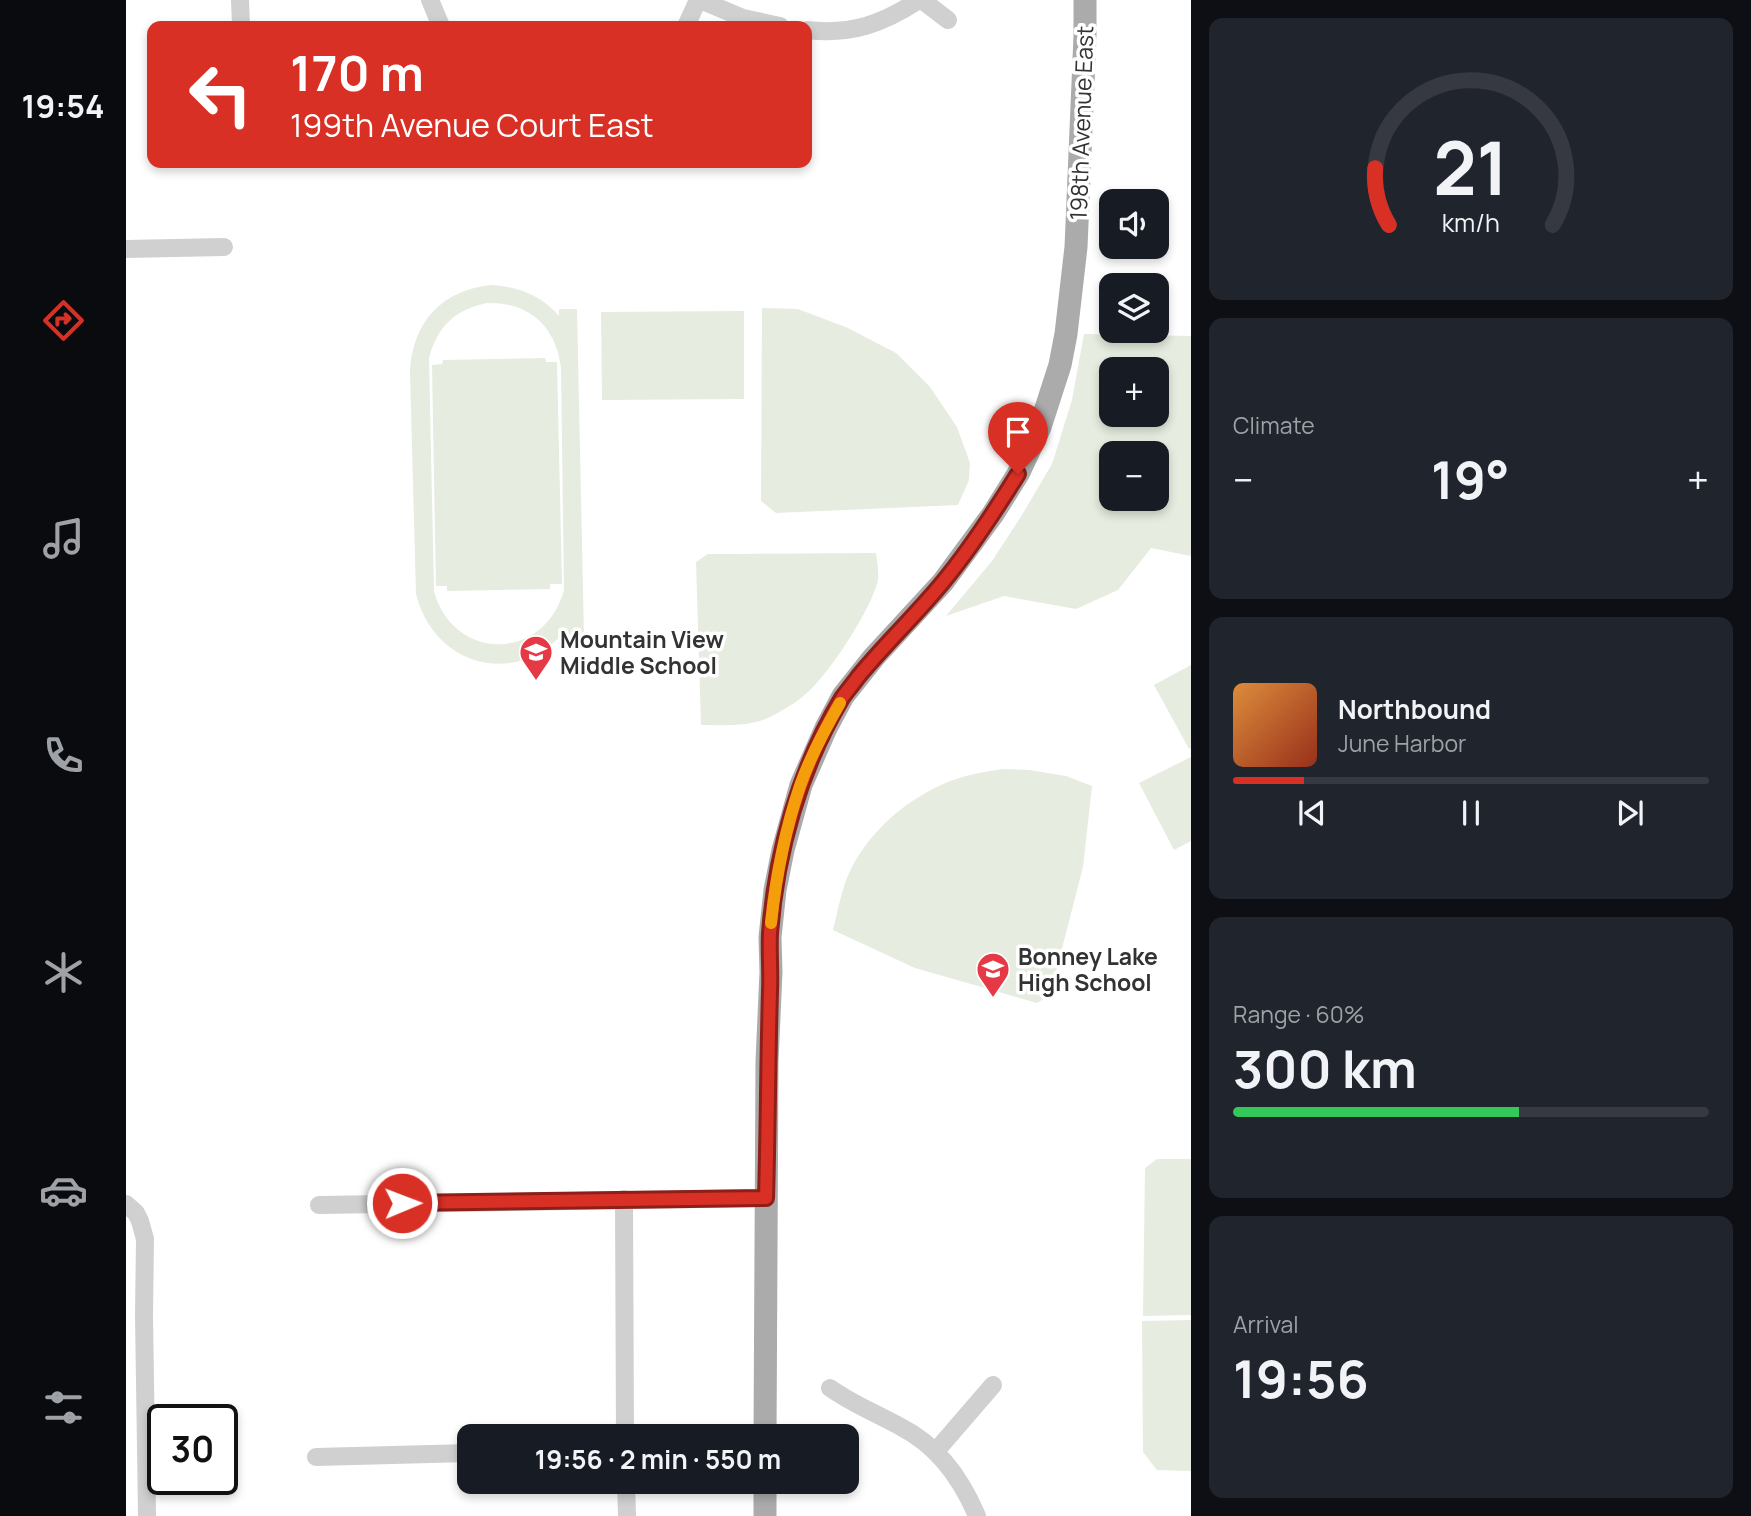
<!DOCTYPE html>
<meta charset="utf-8">
<style>
:root{--surface:#171b24;--page:#20242c;--text:#f1f3f6;--muted:#9ea1a6;--line:#363941;--accent:#d93025}
body{margin:0;font-family:Manrope,sans-serif;background:var(--page);color:var(--text);height:100vh;display:flex;flex-direction:column;font-size:26px;white-space:nowrap}
*{box-sizing:border-box;margin:0}
p{font-size:23px;color:var(--muted)}
.icon{flex:none;width:38px;height:38px;fill:none;stroke:currentColor;stroke-width:2;stroke-linecap:round;stroke-linejoin:round}
.map{position:relative;flex:1;overflow:hidden}
.drawer{display:flex;flex-direction:column;gap:18px;padding:18px;background:#0d0f14;width:560px}
.drawer>*{flex:none}
.hud{position:absolute;left:21px;top:21px;width:665px;height:147px;border-radius:14px;box-shadow:0 4px 10px #0003;background:#d93025;color:#fff;overflow:hidden}
.fabs{position:absolute;left:973px;top:189px;display:grid;gap:14px}
.fabs a{display:grid;place-items:center;width:70px;height:70px;border-radius:14px;background:var(--surface);box-shadow:0 4px 10px #0003;font-size:35px}
.speed{position:absolute;left:21px;top:1404px;display:flex;gap:14px;font-size:35px;font-weight:700;text-align:center}
.speed>*{display:grid;place-content:center;width:91px;height:91px;border-radius:50%;background:var(--surface);box-shadow:0 4px 10px #0003;line-height:1}
.speed .limit{border:4px solid #111;border-radius:10px;background:#fff;color:#111}
.pin{position:absolute;display:grid;place-items:center;width:60px;height:60px;color:#fff;margin:-72px -30px;border-radius:50% 50% 50% 0;rotate:-45deg;box-shadow:0 0 7px #0007}
.pin .icon{rotate:45deg}
.me{position:absolute;width:77px;margin:-38px;rotate:89deg;stroke-linejoin:round;filter:drop-shadow(0 0 5px #0008)}
.turn{display:flex;align-items:center;gap:24px;height:147px;padding:0 28px;font-size:32px}
.turn .icon{width:91px;height:91px;stroke-width:2.5}
.turn b{display:block;font-size:49px;line-height:60px}
.big{font-size:52px;font-weight:700;line-height:1.1}
.drawer .widget{flex:1;display:flex;flex-direction:column;justify-content:center;gap:10px;min-width:0;padding:0 24px;border-radius:14px;background:var(--page)}
.drawer .dial{align-items:center;gap:0}
.dial svg{height:182px;overflow:visible;fill:none;stroke:var(--line);stroke-width:7;stroke-linecap:round;text-anchor:middle}
.dial text{fill:var(--text);stroke:none}
.song{display:flex;align-items:center;gap:21px}
.cover{width:84px;height:84px;border-radius:10px;background:linear-gradient(135deg,hsl(30 70% 55%),hsl(10 70% 35%))}
.played{height:7px;border-radius:4px;background:linear-gradient(90deg,var(--accent) 15%,var(--line) 15%)}
.keys{display:flex;justify-content:space-around;direction:ltr}
.heat{display:flex;justify-content:space-between;align-items:center;font-size:38px;direction:ltr}
.charge{height:10px;border-radius:5px;background:linear-gradient(90deg,#34c759 60%,var(--line) 0)}
.trip{position:absolute;left:331px;top:1424px;width:402px;height:70px;border-radius:14px;background:var(--surface);box-shadow:0 4px 10px #0003;font-weight:700;line-height:70px;text-align:center}
main{display:flex;flex:1;min-height:0}
.menu{display:flex;flex-direction:column;width:126px;justify-content:space-around;align-items:center;background:#090b0e;color:var(--muted)}
.menu .icon{width:49px;height:49px}
.menu .current{color:var(--accent)}
.menu b{font-size:32px;color:var(--text)}
.map>svg:first-child{display:block}
.green{fill:#e6ecdf;fill-rule:evenodd}
.lines{fill:none;stroke-linecap:round;stroke-linejoin:round}
.minor{stroke:#d0d0d0;stroke-width:18}
.major{stroke:#ababab;stroke-width:23}
.route-casing{stroke:#8d1f18;stroke-width:18}
.route{stroke:#d93025;stroke-width:12}
.slow{stroke:#f59e0b;stroke-width:12}
.labels{text-anchor:middle;dominant-baseline:central;stroke-width:7;stroke-linejoin:round;paint-order:stroke}
.street-label{font-size:23px;fill:#333;stroke:#fff}
.poi-label{font-size:23px;font-weight:bold;fill:#333;stroke:#fff;text-anchor:start}
</style>
<main>
<nav class="menu">
<b>19:54</b>
<svg class="icon current" aria-label="directions" viewBox="0 0 24 24"><path d="M12 3l9 9-9 9-9-9zM9 14v-3h6M13 9l2 2-2 2"/></svg>
<svg class="icon" aria-label="music" viewBox="0 0 24 24"><path d="M9 18V5l10-2v13"/><circle cx="6" cy="18" r="3"/><circle cx="16" cy="16" r="3"/></svg>
<svg class="icon" aria-label="phone" viewBox="0 0 24 24"><path d="M5 4h4l2 5-3 2q2 4 5 5l2-3 5 2v4C11 20 4 13 5 4z"/></svg>
<svg class="icon" aria-label="climate" viewBox="0 0 24 24"><path d="M12 3v18M4 7l16 10M4 17L20 7"/></svg>
<svg class="icon" aria-label="car" viewBox="0 0 24 24"><path d="M5 17H2v-5l4-1 3-4h7l3 4 3 1v5h-3M9 17h6M6 11h13"/><circle cx="7" cy="17" r="2"/><circle cx="17" cy="17" r="2"/></svg>
<svg class="icon" aria-label="filters" viewBox="0 0 24 24"><path d="M4 7h16M4 17h16"/><circle cx="9" cy="7" r="2"/><circle cx="15" cy="17" r="2"/></svg>
</nav>
<div class="map">
<svg width="1065" height="1516" viewBox="0 0 1065 1516">
<rect width="100%" height="100%" fill="#fff"/>
<!-- green -->
<g class="green">
<path d="M 366,285 C 393,287 415,295 433,316 L 433,309 L 451,309 L 458,637 L 440,638 L 439,631 C 390,689 308,666 290,594 L 284,371 C 287,321 316,290 366,285 ZM 361,303 C 403,302 430,326 435,368 L 438,590 C 419,661 329,663 308,592 L 303,358 C 312,326 328,310 361,303 Z"/>
<polygon points="636,308 672,309 722,328 770,353 804,387 831,427 844,463 843,480 832,505 650,513 635,501"/>
<polygon points="618,311 618,399 476,400 475,312"/>
<path d="M 958,334 L 1065,336 L 1065,556 L 1025,548 L 992,590 L 950,609 L 878,596 L 820,616 L 866,561 L 896,515 L 926,464 L 946,400 ZM 985,369 L 1031,369 L 1031,415 L 985,415 ZM 985,453 L 1031,453 L 1031,499 L 985,499 Z"/>
<polygon points="419,358 420,362 431,362 436,584 424,584 424,589 321,591 321,586 310,586 306,365 316,364 317,360"/>
<path d="M 750,553 C 751,562 753,572 752,580 C 745,609 709,664 688,686 C 676,699 660,709 644,717 C 623,727 597,725 575,725 L 570,562 L 582,554 Z"/>
<polygon points="1065,665 1065,748 1063,749 1028,685"/>
<polygon points="1065,757 1065,841 1048,850 1013,783"/>
<path d="M 877,769 L 903,770 L 940,776 L 966,786 L 957,867 L 924,995 L 911,1003 L 789,968 L 707,930 C 711,914 714,898 719,883 C 735,840 773,804 815,785 C 834,776 856,772 877,769 Z"/>
<polygon points="1031,1159 1065,1159 1065,1315 1017,1316 1019,1168"/>
<polygon points="1065,1320 1065,1471 1031,1470 1017,1452 1016,1321"/>
</g>
<g class="lines">
<!-- minor -->
<g class="minor">
<polyline points="114,0 115,26"/>
<polyline points="304,0 315,26"/>
<polyline points="574,0 617,18 654,26"/>
<polyline points="796,0 822,20"/>
<polyline points="560,26 572,0"/>
<path d="M 681,30 C 726,35 756,24 793,0"/>
<polyline points="0,249 98,247"/>
<polyline points="498,1199 499,1437"/>
<polyline points="0,1204 10,1213 14,1221 19,1239 18,1315 21,1516"/>
<polyline points="193,1205 641,1198"/>
<path d="M 704,1388 C 728,1405 750,1413 775,1427 C 812,1446 835,1478 851,1516"/>
<polyline points="810,1451 867,1385"/>
<polyline points="190,1457 343,1453"/>
<polyline points="500,1482 501,1516"/>
</g>
<!-- major -->
<g class="major">
<polyline points="639,1437 641,1061 645,972 644,937 649,890 657,850 675,785 700,728 717,696 748,657 817,582 867,514 892,474 914,427 934,365 940,334 950,247 959,36 959,0"/>
<polyline points="639,1482 639,1516"/>
</g>
</g>
<g class="lines">
<defs>
<path id="route" d="M 276,1203 L 640,1198 C 642,1129 642,1060 644,991 C 645,972 643,953 644,933 C 650,852 674,768 716,698 C 721,691 727,684 732,677 C 759,644 790,615 817,582 C 845,548 869,511 892,474"/>
</defs>
<!-- route casing -->
<use href="#route" class="route-casing"/>
<!-- route -->
<use href="#route" class="route"/>
<!-- slow -->
<path class="slow" d="M 645,923 C 650,877 659,830 674,786 C 684,757 699,729 714,703"/>
</g>
<!-- icons -->
<defs>
<symbol id="school-pin" viewBox="-11 -11 22 30"><path d="M0 17L-7.5 6A9.5 9.5 0 1 1 7.5 6Z" fill="#e63946" stroke="#fff"/><path d="M0-5L7-2L0 1L-7-2ZM-4 1L0 2.5L4 1V4Q0 6-4 4Z" fill="#fff"/></symbol>
</defs>
<g fill-rule="evenodd">
<use href="#school-pin" x="391" y="633" width="38" height="52"/>
<use href="#school-pin" x="848" y="950" width="38" height="52"/>
</g>
<g class="labels">
<!-- street labels -->
<g class="street-label">
<text transform="translate(955 123) rotate(-88)">198th Avenue East</text>
</g>
<!-- poi labels -->
<g class="poi-label">
<text x="434" y="639">Mountain View<tspan x="434" dy="26">Middle School</tspan></text>
<text x="892" y="956">Bonney Lake<tspan x="892" dy="26">High School</tspan></text>
</g>
</g>
</svg>
<div class="fabs">
<a><svg class="icon" aria-label="sound" viewBox="0 0 24 24"><path d="M4 9h4l5-4v14l-5-4H4zM17 9q2 3 0 6"/></svg></a>
<a><svg class="icon" aria-label="layers" viewBox="0 0 24 24"><path d="M12 4l9 5-9 5-9-5zM3 14l9 5 9-5"/></svg></a>
<a>+</a>
<a>−</a>
</div>
<div class="speed"><div class="limit">30</div></div>
<div class="pin" style="left:892px;top:474px;background:#d93025"><svg class="icon" aria-label="arrive" viewBox="0 0 24 24"><path d="M6 21V4h12l-3 4 3 4H6"/></svg></div>
<svg class="me" style="left:276px;top:1203px" viewBox="-20 -20 40 40"><circle r="17" fill="#d93025" stroke="#fff" stroke-width="3"/><path d="M0-11L8 9 0 5-8 9z" fill="#fff"/></svg>
<div class="trip">19:56 · 2 min · 550 m</div>
<div class="hud">
<div class="turn"><svg class="icon" aria-label="left" viewBox="0 0 24 24"><path d="M17 20v-9H6M10 6l-5 5 5 5"/></svg><div><b>170 m</b>199th Avenue Court East</div></div>
</div>
</div>
<section class="drawer">
<div class="widget dial"><svg viewBox="0 0 100 80">
<path d="M14 69A42 42 0 1 1 86 69"/>
<path d="M14 69A42 42 0 0 1 8 44" stroke="#d93025"/>
<text x="50" y="56" font-size="32" font-weight="700">21</text>
<text x="50" y="72" font-size="11">km/h</text>
</svg></div>
<div class="widget"><p>Climate</p>
<div class="heat"><a>−</a><b class="big">19°</b><a>+</a></div>
</div>
<div class="widget">
<div class="song"><i class="cover"></i><div><b>Northbound</b><p>June Harbor</p></div></div>
<div class="played"></div>
<div class="keys"><svg class="icon" aria-label="previous" viewBox="0 0 24 24"><path d="M18 5L8 12l10 7zM5 5v14"/></svg><svg class="icon" aria-label="pause" viewBox="0 0 24 24"><path d="M8 5v14M16 5v14"/></svg><svg class="icon" aria-label="next" viewBox="0 0 24 24"><path d="M6 5l10 7-10 7zM19 5v14"/></svg></div>
</div>
<div class="widget"><p>Range · 60%</p><b class="big">300 km</b><div class="charge"></div></div>
<div class="widget"><p>Arrival</p><b class="big">19:56</b></div>
</section>
</main>
